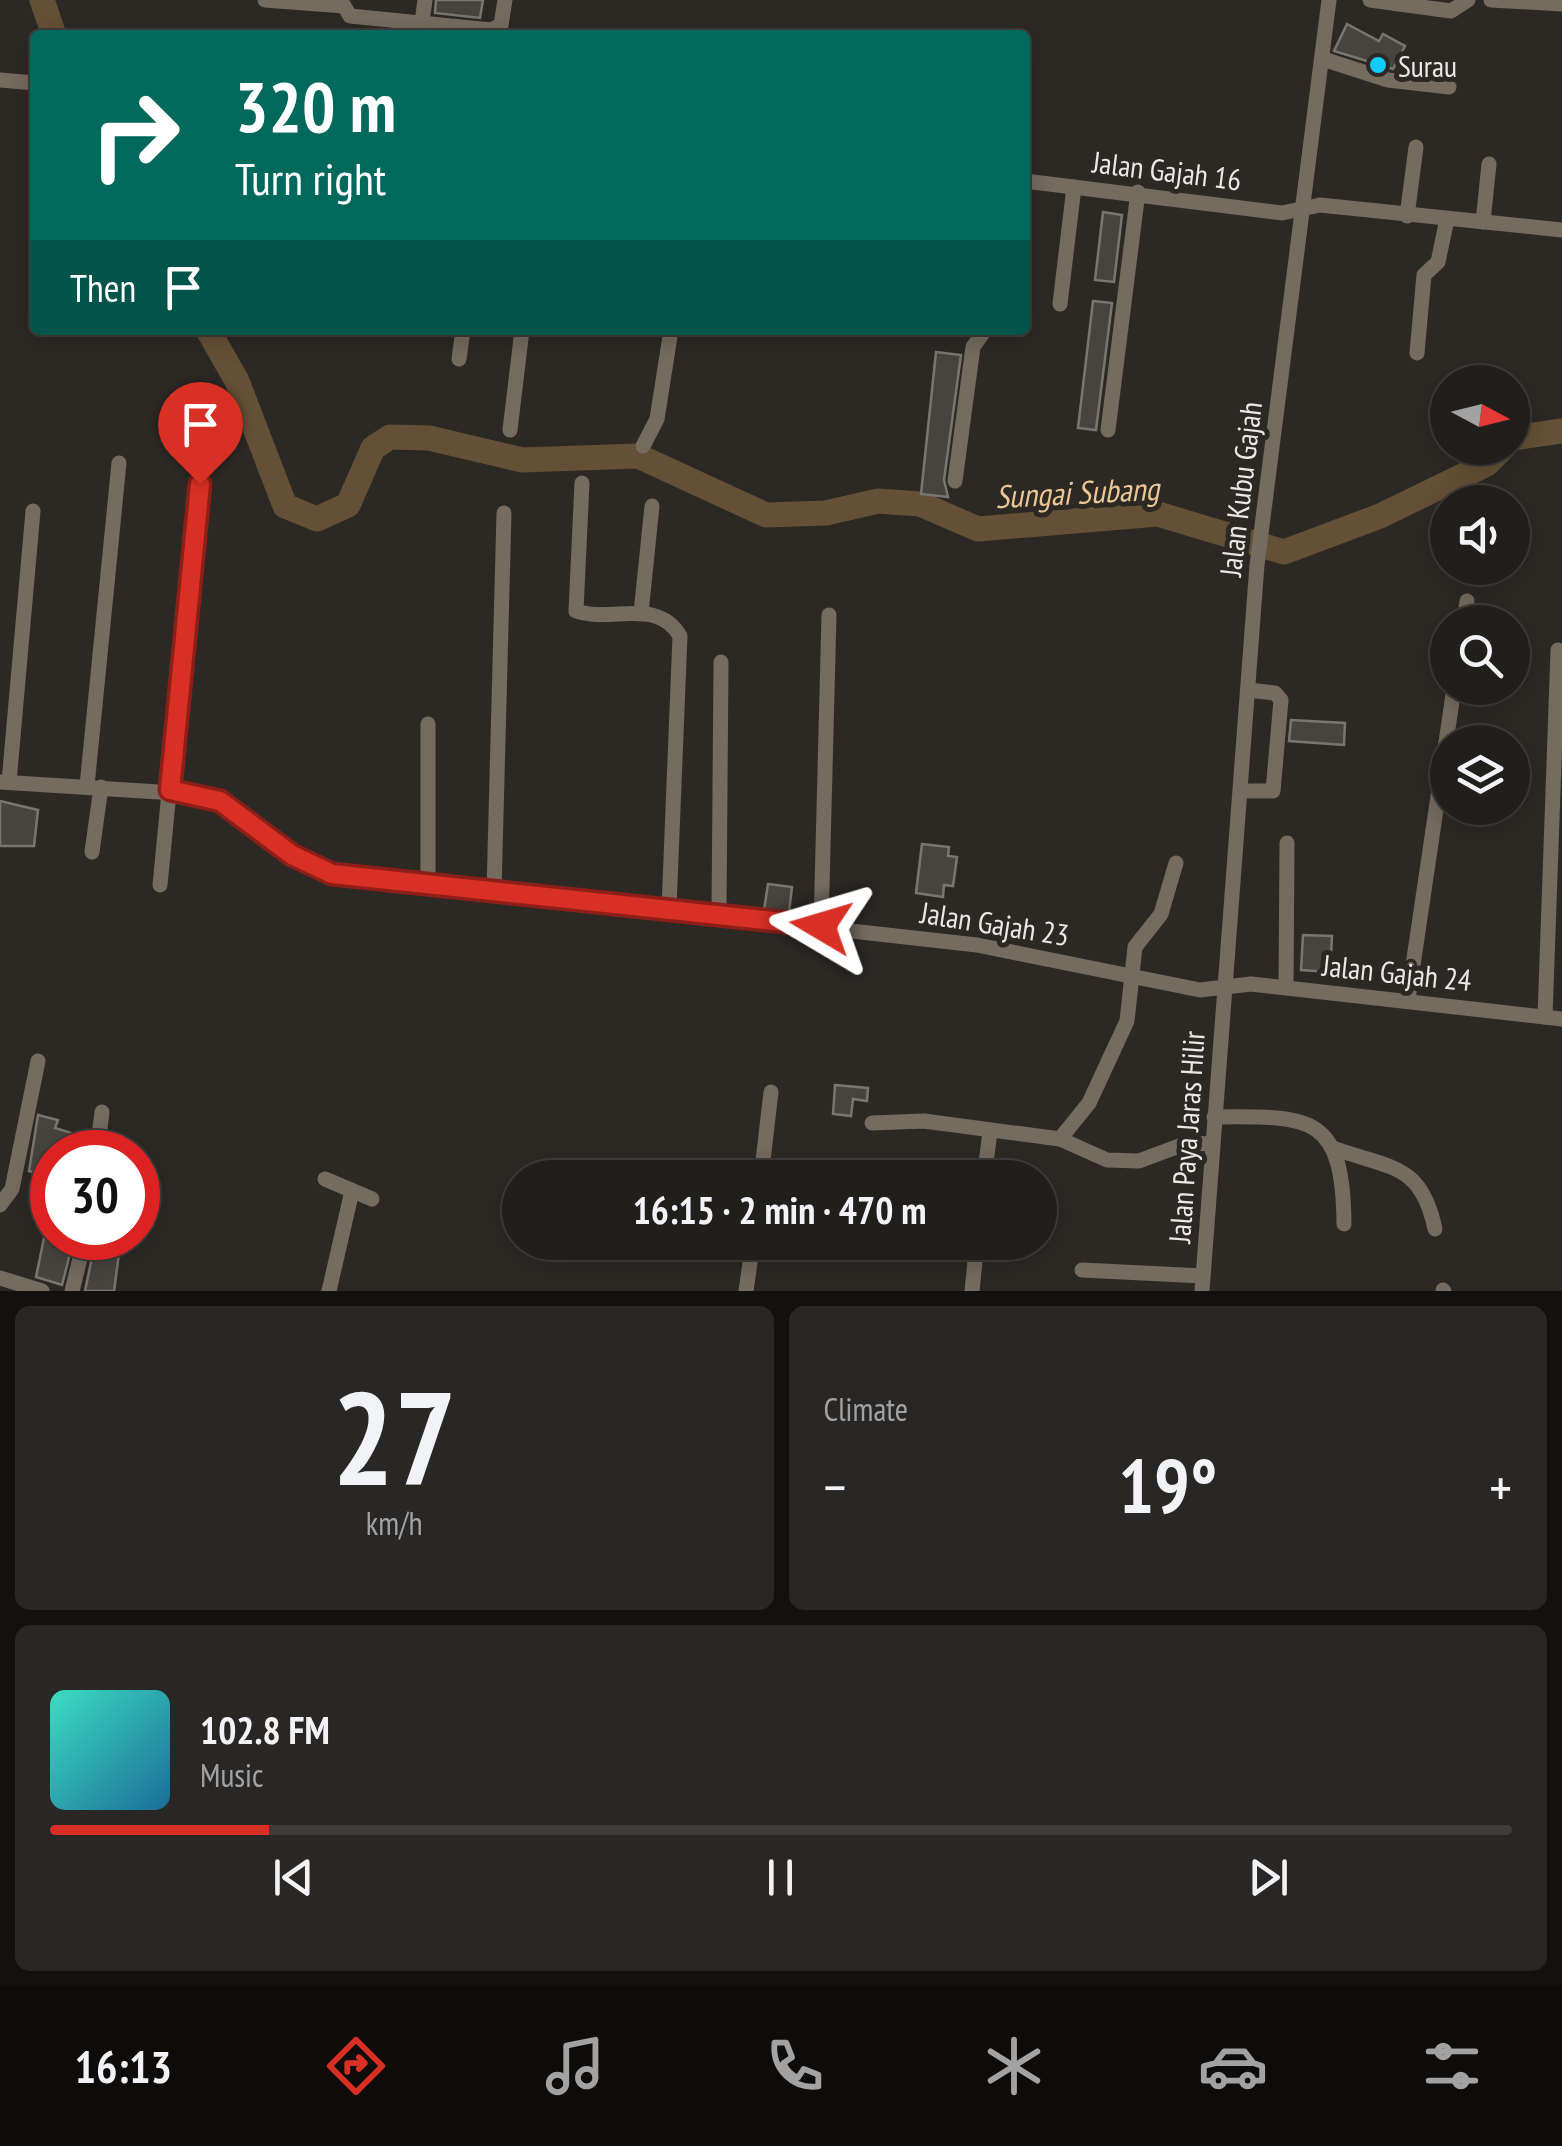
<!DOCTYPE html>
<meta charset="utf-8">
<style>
:root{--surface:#211f1c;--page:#292725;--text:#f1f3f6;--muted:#a2a2a3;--line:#3e3d3b;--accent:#d93025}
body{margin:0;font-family:"PT Sans Narrow",sans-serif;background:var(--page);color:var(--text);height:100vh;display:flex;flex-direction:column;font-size:38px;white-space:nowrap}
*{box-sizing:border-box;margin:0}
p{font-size:32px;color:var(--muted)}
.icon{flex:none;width:55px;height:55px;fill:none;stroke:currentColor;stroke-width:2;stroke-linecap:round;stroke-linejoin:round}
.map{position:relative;height:1291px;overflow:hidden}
.panel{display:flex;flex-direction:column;gap:15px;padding:15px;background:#12110f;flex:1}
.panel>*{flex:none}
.guide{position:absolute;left:30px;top:30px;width:1000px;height:305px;border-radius:10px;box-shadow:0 5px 25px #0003,0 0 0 2px var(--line);background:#00695c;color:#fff;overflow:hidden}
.needle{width:65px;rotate:97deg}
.tools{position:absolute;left:1430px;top:365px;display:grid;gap:20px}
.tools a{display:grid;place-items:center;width:100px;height:100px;border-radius:50%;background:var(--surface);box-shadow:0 5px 25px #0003,0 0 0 2px var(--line);font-size:50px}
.speed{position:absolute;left:30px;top:1130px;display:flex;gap:20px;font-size:50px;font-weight:700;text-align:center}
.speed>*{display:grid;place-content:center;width:130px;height:130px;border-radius:50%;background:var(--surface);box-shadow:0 5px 25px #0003,0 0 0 2px var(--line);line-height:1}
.speed .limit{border:15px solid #d22;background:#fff;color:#111}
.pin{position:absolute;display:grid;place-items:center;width:85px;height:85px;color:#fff;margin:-102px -42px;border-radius:50% 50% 50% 0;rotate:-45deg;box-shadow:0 0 10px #0007}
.pin .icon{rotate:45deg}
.me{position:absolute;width:110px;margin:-55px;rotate:277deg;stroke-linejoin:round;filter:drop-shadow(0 0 8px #0008)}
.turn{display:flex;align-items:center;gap:35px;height:210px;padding:0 40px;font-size:45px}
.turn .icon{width:130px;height:130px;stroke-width:2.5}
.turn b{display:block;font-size:70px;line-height:85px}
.then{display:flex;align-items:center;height:95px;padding:0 40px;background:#0003;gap:20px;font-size:38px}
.big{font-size:75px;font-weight:700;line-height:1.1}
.panel .tile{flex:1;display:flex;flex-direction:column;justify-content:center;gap:15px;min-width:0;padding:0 35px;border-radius:15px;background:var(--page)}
.panel .dial{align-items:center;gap:0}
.dial b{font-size:130px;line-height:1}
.song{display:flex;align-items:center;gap:30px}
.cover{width:120px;height:120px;border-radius:15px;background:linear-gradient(135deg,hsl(170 70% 55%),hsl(200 70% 35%))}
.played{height:10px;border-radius:5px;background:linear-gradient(90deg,var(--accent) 15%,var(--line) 15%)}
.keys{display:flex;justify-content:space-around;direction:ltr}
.heat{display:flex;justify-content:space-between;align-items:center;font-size:55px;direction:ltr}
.panel .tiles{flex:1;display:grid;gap:15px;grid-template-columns:1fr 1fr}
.tile:last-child{grid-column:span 2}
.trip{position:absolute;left:502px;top:1160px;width:555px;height:100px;border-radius:50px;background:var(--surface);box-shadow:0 5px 25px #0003,0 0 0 2px var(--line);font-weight:700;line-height:100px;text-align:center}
.tabs{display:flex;height:160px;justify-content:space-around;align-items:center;background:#0d0c0b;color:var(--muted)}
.tabs .icon{width:70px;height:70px}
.tabs .selected{color:var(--accent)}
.tabs b{font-size:45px;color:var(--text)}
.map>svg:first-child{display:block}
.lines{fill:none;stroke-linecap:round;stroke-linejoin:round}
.river{stroke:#645036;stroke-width:25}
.building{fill:#47443f;stroke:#797671;stroke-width:2.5}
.minor{stroke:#756b5f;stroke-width:15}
.route-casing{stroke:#8d1f18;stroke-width:25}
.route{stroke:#d93025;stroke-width:18}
.poi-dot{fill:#13cafb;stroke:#2c2925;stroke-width:4}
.labels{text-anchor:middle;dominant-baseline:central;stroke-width:10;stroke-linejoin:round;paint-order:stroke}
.poi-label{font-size:30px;fill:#ebe9e6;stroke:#2c2925;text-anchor:start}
.street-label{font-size:30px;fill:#ebe9e6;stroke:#2c2925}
.water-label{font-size:32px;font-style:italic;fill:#ecc694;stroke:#2c2925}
</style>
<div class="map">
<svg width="1562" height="1291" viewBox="0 0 1562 1291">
<rect width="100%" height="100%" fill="#2c2925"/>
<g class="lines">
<!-- river -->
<g class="river">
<polyline points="42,0 54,35"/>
<polyline points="208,330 237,381 285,506 317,519 348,505 373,448 390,437 429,438 522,460 638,456 766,515 826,513 878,501 920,504 978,529 1158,514 1284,552 1380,516 1487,464 1503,448"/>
<polyline points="1512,438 1562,431"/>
</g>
</g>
<!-- building -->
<g class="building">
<polygon points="436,0 483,0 480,18 435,13"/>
<polygon points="1347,24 1379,41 1383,34 1405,46 1393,69 1334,51"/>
<polygon points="1103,212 1122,215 1114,282 1095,280"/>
<polygon points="1093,301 1112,303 1096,430 1078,428"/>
<polygon points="936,352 961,355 944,480 948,497 921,494"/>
<polygon points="1291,720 1345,723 1344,745 1289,741"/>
<polygon points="0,801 38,810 34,846 0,846"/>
<polygon points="922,844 949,847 948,856 957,857 953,886 944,885 943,897 916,893"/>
<polygon points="768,884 792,887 789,913 764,910"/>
<polygon points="1303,935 1332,936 1330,972 1301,970"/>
<polygon points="835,1085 868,1088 867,1101 853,1099 851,1116 833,1114"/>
<polygon points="38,1115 58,1120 55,1128 81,1136 76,1152 52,1152 52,1177 29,1171"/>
<polygon points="44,1238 74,1238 62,1285 36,1277"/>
<polygon points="96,1238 121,1239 114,1291 85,1291"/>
</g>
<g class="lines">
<!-- minor -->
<g class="minor">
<polyline points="265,0 344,6"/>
<polyline points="1370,0 1451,11 1468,0"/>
<polyline points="1491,0 1562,4"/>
<polyline points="344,6 350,16 491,30 501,25 505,0"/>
<polyline points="422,22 425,0"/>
<polyline points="1323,59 1388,80 1449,87"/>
<polyline points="0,80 35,83"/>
<polyline points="1025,181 1282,213 1320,205 1562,230"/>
<polyline points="1407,216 1416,147"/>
<polyline points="1483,222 1489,164"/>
<polyline points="1060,304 1074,187"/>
<polyline points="1417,353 1424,275 1438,262 1447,219"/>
<polyline points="459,359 463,330"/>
<polyline points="510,430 522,330"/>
<polyline points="1108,430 1138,192"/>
<polyline points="643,446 657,419 671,330"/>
<polyline points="955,481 973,347 985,330"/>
<path d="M 582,483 L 576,611 C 611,623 657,597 680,636 L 669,908"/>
<polyline points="641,613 652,506"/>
<polyline points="1464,622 1467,601"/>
<polyline points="0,782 206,795 292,855 332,873 977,945 1200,990 1251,984 1562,1019"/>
<polyline points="9,782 33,511"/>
<polyline points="87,786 119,463"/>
<polyline points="1242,791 1273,791 1281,700 1275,693 1248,690"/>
<polyline points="92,852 101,787"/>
<polyline points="160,885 199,484"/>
<polyline points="428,885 428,724"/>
<polyline points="494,891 504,513"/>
<polyline points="719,913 721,662"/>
<polyline points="821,926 829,615"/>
<polyline points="1286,988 1287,843"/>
<polyline points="1408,999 1454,688"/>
<polyline points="1545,1017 1558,650"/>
<path d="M 1214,1117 C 1311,1116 1343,1114 1344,1224"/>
<polyline points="872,1123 924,1121 1060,1139 1107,1160 1139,1161 1187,1143 1212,1144"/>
<polyline points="1060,1139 1089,1103 1127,1021 1135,947 1161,914 1176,863"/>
<path d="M 1333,1148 C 1391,1169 1421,1163 1435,1229"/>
<polyline points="97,1152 102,1112"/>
<polyline points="761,1178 771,1092"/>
<polyline points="984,1178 990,1132"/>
<polyline points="325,1179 372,1199"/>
<polyline points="0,1205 12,1189 38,1061"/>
<polyline points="1082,1270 1203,1276"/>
<polyline points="0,1278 42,1291"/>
<polyline points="1443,1290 1444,1291"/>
<polyline points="72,1291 85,1238"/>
<polyline points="329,1291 352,1191"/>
<polyline points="746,1291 753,1242"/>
<polyline points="972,1291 977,1242"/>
<polyline points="1202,1291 1257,565 1329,0"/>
</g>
</g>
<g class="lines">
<defs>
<polyline id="route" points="200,484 170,790 220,801 292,855 332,874 821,926"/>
</defs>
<!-- route casing -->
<use href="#route" class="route-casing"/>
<!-- route -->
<use href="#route" class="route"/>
</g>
<!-- markers -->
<circle class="poi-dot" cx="1378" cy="65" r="10"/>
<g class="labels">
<!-- poi labels -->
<g class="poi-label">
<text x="1398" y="65">Surau</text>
</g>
<!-- street labels -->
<g class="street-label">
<text transform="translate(1167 170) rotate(7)">Jalan Gajah 16</text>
<text transform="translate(1240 489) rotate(-83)">Jalan Kubu Gajah</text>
<text transform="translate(995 923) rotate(9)">Jalan Gajah 23</text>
<text transform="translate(1397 972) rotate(6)">Jalan Gajah 24</text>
<text transform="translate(1186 1137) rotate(-86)">Jalan Paya Jaras Hilir</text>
</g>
<!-- water labels -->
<g class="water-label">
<text transform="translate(1077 492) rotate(-3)">Sungai Subang</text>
</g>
</g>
</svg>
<div class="tools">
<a><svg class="needle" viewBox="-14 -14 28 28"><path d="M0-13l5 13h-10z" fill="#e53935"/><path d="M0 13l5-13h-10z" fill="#a2a2a3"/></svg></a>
<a><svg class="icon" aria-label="sound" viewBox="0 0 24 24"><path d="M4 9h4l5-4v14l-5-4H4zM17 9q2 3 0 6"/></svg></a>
<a><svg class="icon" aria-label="search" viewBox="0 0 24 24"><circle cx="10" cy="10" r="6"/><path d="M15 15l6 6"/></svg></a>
<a><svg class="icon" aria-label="layers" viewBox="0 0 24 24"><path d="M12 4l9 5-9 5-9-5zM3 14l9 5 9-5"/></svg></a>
</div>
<div class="speed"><div class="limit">30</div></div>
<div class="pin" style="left:200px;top:484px;background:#d93025"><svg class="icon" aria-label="arrive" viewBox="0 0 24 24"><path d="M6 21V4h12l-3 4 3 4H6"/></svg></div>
<svg class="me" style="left:821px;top:926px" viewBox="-20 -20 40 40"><path d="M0-17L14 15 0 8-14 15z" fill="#d93025" stroke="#fff" stroke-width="4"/></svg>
<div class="trip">16:15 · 2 min · 470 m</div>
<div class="guide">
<div class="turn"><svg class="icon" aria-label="right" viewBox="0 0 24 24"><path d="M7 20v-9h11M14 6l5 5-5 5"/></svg><div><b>320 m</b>Turn right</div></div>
<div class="then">Then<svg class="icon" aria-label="arrive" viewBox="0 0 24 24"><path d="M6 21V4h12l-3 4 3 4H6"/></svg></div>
</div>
</div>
<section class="panel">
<div class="tiles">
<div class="tile dial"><b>27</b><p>km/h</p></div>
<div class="tile"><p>Climate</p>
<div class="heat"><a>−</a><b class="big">19°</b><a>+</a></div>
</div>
<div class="tile">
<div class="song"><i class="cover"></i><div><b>102.8 FM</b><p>Music</p></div></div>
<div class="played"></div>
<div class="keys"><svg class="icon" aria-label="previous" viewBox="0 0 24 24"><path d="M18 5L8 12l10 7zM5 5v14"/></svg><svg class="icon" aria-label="pause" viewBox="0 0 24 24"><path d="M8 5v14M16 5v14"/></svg><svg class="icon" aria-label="next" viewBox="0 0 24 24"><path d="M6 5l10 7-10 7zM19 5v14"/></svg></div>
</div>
</div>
</section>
<nav class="tabs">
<b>16:13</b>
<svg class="icon selected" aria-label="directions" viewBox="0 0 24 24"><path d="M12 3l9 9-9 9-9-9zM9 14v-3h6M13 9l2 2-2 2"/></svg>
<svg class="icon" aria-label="music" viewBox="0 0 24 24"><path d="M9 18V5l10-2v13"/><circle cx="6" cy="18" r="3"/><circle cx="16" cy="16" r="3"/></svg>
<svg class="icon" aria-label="phone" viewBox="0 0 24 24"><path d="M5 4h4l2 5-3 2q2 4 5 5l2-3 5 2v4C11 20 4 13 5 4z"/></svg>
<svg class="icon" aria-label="climate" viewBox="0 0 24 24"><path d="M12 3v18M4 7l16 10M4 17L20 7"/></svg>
<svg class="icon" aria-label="car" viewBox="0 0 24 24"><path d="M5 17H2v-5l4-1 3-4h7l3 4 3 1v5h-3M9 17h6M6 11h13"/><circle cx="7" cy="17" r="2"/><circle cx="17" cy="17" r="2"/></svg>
<svg class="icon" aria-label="filters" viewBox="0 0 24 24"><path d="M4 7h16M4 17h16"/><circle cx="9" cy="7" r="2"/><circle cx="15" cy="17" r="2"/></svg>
</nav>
